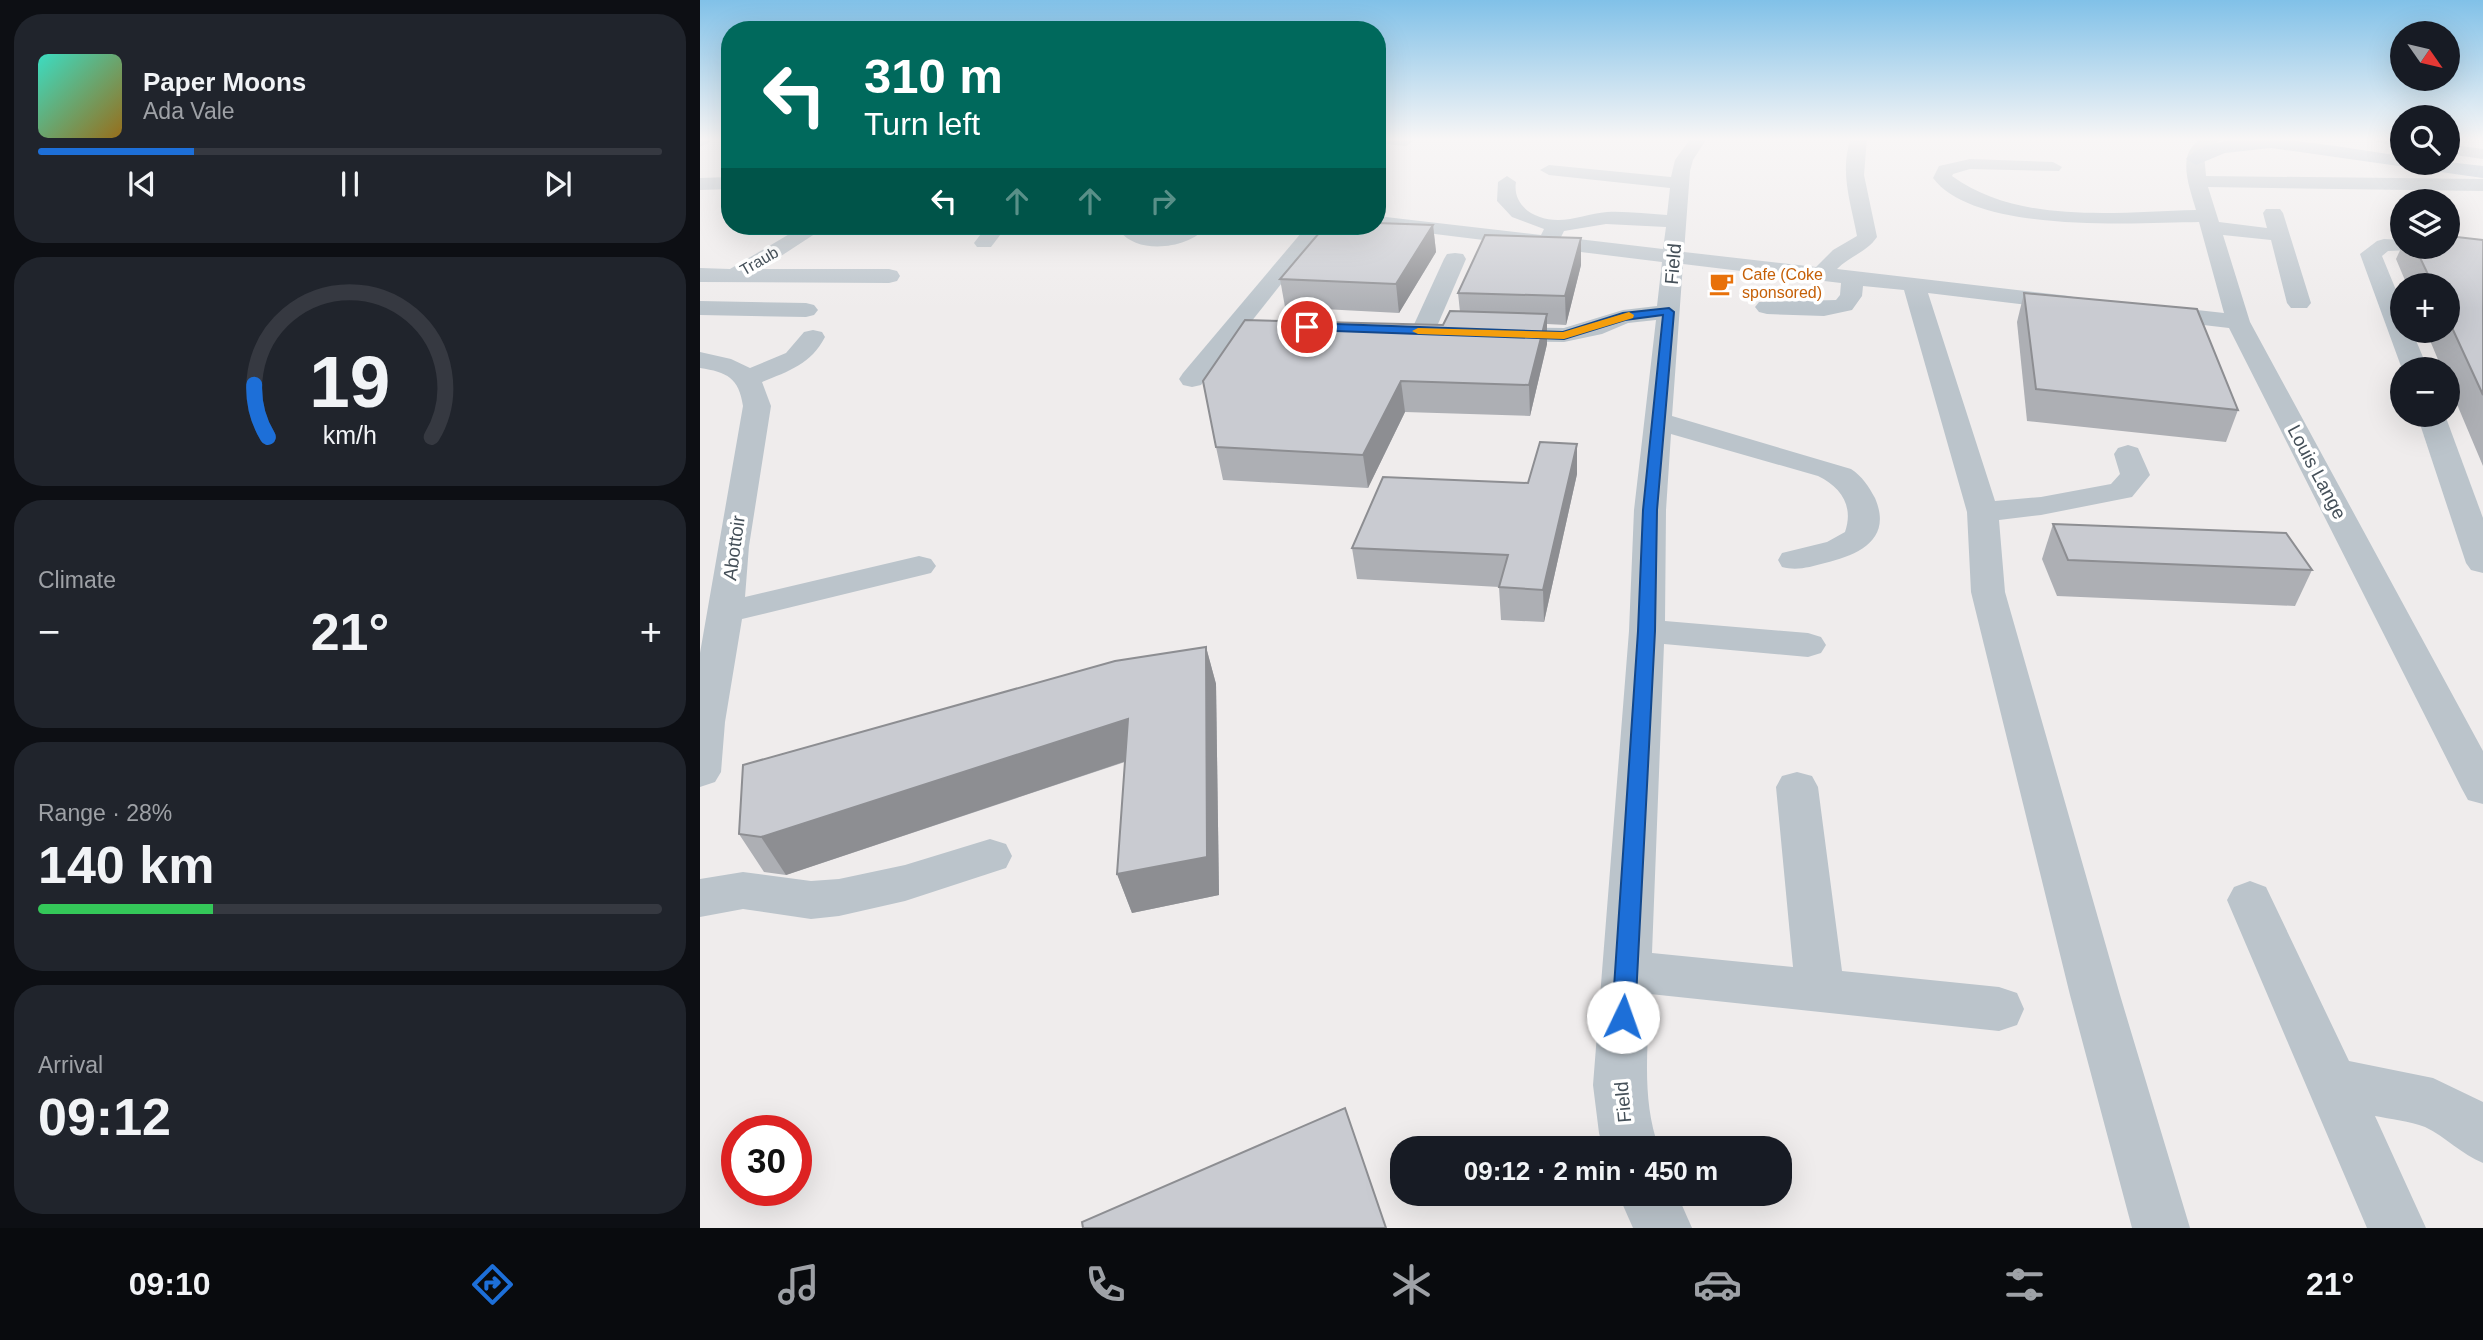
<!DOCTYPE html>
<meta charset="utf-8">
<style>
:root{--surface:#171b24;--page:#20242c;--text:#f1f3f6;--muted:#9ea1a6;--line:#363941;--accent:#1d6fd8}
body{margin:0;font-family:Helvetica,sans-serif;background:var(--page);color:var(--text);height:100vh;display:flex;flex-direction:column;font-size:26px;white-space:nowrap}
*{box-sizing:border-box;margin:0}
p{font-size:23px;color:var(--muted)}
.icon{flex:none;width:38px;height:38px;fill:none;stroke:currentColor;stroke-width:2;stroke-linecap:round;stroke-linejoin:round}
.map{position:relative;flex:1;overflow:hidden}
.panel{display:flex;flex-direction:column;gap:14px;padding:14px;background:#0d0f14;width:700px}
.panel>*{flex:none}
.banner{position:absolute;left:21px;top:21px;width:665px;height:214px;border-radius:28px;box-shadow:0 7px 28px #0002;background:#00695c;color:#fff;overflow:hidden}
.needle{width:46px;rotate:124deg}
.buttons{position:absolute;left:1690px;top:21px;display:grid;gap:14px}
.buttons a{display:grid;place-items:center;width:70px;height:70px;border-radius:50%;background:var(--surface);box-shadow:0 7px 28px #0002;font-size:35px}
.speed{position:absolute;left:21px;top:1115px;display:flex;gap:14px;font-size:35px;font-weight:700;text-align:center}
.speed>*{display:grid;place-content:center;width:91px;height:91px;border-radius:50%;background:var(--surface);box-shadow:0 7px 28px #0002;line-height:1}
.speed .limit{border:10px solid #d22;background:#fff;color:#111}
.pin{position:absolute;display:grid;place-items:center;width:60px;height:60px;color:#fff;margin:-30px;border:4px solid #fff;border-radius:50%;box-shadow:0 2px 7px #0007}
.me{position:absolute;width:77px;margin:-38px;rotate:3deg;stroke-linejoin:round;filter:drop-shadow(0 0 5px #0008)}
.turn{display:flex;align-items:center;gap:24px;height:147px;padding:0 28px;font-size:32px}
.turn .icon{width:91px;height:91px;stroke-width:2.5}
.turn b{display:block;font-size:49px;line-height:60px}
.lanes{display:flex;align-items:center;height:66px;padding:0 28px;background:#0003;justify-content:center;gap:35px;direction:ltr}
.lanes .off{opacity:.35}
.big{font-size:52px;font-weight:700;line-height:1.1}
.panel .widget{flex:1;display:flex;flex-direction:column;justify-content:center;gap:10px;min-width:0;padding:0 24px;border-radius:28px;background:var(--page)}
.panel .dial{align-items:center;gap:0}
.dial svg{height:182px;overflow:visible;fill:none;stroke:var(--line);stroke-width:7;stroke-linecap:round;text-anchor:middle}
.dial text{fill:var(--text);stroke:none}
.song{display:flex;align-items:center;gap:21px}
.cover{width:84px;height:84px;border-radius:10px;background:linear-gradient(135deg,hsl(170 70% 55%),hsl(40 70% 35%))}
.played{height:7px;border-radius:4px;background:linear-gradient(90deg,var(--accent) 25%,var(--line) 25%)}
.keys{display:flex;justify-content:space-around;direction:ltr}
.heat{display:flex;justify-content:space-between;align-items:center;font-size:38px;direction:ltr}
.charge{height:10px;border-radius:5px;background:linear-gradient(90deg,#34c759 28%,var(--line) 0)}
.trip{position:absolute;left:690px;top:1136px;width:402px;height:70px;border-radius:28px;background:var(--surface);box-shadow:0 7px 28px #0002;font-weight:700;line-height:70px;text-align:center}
.tabs{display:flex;height:112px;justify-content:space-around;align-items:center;background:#090b0e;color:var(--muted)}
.tabs .icon{width:49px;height:49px}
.tabs .active{color:var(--accent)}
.tabs b{font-size:32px;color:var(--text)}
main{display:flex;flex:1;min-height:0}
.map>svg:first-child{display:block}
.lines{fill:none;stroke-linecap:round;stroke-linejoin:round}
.minor{fill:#bbc4cb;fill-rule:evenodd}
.major{fill:#acbccb;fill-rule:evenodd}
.wall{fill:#adafb4}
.shaded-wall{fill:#8d8e92}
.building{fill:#c9cbd1;stroke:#8d8e92;stroke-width:2}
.route{fill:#1d6fd8;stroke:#13488c;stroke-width:2}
.slow{fill:#f59e0b}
.labels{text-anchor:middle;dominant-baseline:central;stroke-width:7;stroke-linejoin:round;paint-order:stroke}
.far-street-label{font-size:16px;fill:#455059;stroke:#fff}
.far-food-label{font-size:16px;fill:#c56008;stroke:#fff;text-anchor:start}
.street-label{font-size:19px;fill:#455059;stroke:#fff}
</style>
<main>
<section class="panel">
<div class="widget">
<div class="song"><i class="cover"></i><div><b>Paper Moons</b><p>Ada Vale</p></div></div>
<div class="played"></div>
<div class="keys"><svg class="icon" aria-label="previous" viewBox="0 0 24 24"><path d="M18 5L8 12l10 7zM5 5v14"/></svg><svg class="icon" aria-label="pause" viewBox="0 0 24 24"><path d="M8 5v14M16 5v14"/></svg><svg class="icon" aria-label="next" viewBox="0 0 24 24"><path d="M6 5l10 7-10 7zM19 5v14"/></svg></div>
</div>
<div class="widget dial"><svg viewBox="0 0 100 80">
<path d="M14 69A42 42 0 1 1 86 69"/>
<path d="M14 69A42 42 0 0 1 8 46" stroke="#1d6fd8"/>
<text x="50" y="56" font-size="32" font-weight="700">19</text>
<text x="50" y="72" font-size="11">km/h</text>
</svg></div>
<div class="widget"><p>Climate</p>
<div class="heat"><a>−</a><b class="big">21°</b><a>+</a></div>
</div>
<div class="widget"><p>Range · 28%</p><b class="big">140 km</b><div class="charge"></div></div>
<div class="widget"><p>Arrival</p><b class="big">09:12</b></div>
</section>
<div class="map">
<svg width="1783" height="1228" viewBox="0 0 1783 1228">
<rect width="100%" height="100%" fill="#efecec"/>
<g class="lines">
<!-- minor -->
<g class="minor">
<polygon points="0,138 17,138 0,147"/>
<polygon points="677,138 712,138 714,141 706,146 677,143"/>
<path d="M 991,138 L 1007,138 L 993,160 L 990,171 L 984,252 L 1116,267 L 1133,250 L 1157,236 C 1151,203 1139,171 1151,138 L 1167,138 L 1164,175 L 1177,237 C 1167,252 1150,256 1137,269 L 1369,296 L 1377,298 L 1381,303 L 1377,308 L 1369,310 L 1228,293 L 1295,501 L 1341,497 L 1411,484 L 1420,474 L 1414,454 L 1418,448 L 1428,445 L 1438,448 L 1450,475 L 1432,497 L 1341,515 L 1299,520 L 1305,592 L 1420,995 L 1490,1228 L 1432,1228 L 1370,995 L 1271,592 L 1267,512 L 1204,290 L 1163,286 L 1162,296 L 1152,310 L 1124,316 L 1067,314 L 1059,312 L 1055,307 L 1059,302 L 1136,300 L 1140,295 L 1141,283 L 983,264 L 972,416 L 1151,469 C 1162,476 1169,487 1175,498 C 1193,540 1158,555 1125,563 C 1110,567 1097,571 1082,567 L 1078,560 L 1082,553 L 1127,542 L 1145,532 C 1154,506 1141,487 1118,476 L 971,434 L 966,510 L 965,621 L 1108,633 L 1121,637 L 1126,645 L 1121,653 L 1108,657 L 964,644 L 952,953 L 1093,967 L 1076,787 L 1082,776 L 1097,772 L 1112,776 L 1118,787 L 1142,971 L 1299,987 L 1317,993 L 1324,1009 L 1317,1025 L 1299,1031 L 950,994 C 948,1046 941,1099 959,1148 L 903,1148 L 899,1133 L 893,1085 L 929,631 L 934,510 L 956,320 L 928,323 L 902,334 L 864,342 L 799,341 L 790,339 L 787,334 L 790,329 L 799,327 L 864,328 L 923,310 L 957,306 L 962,262 L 670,226 L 677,226 L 677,216 L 841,235 L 844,229 L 812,217 L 797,201 L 798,182 L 807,176 L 816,182 C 812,206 835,220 858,220 C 874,220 891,213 907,212 C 927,211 947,214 967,215 L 970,188 L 849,175 L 840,170 L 849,165 L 971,177 L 975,160 ZM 906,224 L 966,227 L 963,249 L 861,237 L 864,231 Z"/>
<path d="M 1503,138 L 1523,138 L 1504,153 L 1506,176 L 1783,179 L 1783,191 L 1508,187 L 1519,222 L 1567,228 L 1563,213 L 1566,209 L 1580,209 L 1583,213 L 1611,303 L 1607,308 L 1591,308 L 1587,303 L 1571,240 L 1523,235 L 1550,322 L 1783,751 L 1783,804 L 1768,800 L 1762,789 L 1529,328 L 1452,319 L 1444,317 L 1440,312 L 1444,307 L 1452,305 L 1524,313 L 1499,222 C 1434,223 1275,234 1233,178 L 1239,166 L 1270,159 L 1353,162 L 1362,167 L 1359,171 L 1270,169 L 1253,174 L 1252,176 C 1319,225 1417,212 1496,210 C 1489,185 1475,152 1503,138 Z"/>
<polygon points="1674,138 1703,138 1703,147 1676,142"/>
<polygon points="1748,144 1783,149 1783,159 1748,154"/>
<polygon points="30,177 30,189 0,190 0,178"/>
<polygon points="103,226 127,226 61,269 189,269 197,271 200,276 197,281 189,283 0,282 0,268 30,269"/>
<polygon points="287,226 307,226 291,247 277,247 274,243"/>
<path d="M 423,226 L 443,226 L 441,229 C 463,242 483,222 506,227 C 489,249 437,255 420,231 Z"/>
<polygon points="607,226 627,226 501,385 492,387 483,385 479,379 483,373"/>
<polygon points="1684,239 1703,240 1703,247 1713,247 1710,250 1688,251 1682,256 1703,307 1703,331 1712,331 1728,369 1702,369 1660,254 1677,241"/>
<polygon points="755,253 763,254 766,259 735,331 732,336 723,338 714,336 711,331 744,259 747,254"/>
<polygon points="0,301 106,303 114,305 118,310 114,315 106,317 0,315"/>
<path d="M 113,330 L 122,332 L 125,337 C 111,364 89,371 62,382 L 71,406 L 49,546 L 45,597 L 219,556 L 231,559 L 236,566 L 231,573 L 42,619 L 25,722 L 21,772 L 15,782 L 0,787 L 0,653 L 43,406 C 39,378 27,372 0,368 L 0,352 L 31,359 L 50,368 L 86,353 L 104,332 Z"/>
<polygon points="1717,415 1745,415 1783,518 1783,573 1771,570 1766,563"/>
<polygon points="290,839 306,844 312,856 306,868 205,901 139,916 111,919 43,909 0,917 0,879 43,872 111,881 139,879 205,865"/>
<path d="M 1550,881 L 1566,887 L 1649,1061 L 1733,1078 L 1783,1102 L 1783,1163 C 1761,1154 1746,1137 1725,1127 C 1710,1121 1690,1119 1675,1116 L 1726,1228 L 1667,1228 L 1527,900 L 1534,887 Z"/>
<polygon points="918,1194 977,1194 992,1228 933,1228"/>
</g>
<!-- major -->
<path class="major" d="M 1544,138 C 1598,138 1649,149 1703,156 L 1703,163 L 1748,162 L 1783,166 L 1783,178 L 1571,148 L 1525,153 L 1496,165 L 1486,159 C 1499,144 1525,141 1544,138 Z"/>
</g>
<!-- wall -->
<g class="wall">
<polygon points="733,225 736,252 699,313 585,307 580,279"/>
<polygon points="1783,240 1783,466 1748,383 1748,369 1742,369 1726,331 1748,331 1748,285 1707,285 1696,259 1703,244 1703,247 1748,247"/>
<polygon points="881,265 866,325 847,324 847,344 830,416 705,412 668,488 523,480 516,447 743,325 760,312 758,293"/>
<polygon points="1324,293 1538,410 1526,442 1327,421 1317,322"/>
<polygon points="877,474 844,622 801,620 799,587 657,579 652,548 828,483"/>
<polygon points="1353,524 1612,570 1595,606 1357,596 1342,559"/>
<polygon points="506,647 516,684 519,895 432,913 417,874 425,762 86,875 64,872 39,834"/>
</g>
<!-- shaded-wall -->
<g class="shaded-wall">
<polygon points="733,225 736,252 699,313 696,284"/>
<polygon points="881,238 881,265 866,325 865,296"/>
<polygon points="847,314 847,344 830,416 829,385"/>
<polygon points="701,381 705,412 668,488 663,455"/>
<polygon points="877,444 877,474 844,622 843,590"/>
<polygon points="506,647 516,684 519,895 432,913 417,874"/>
<polygon points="428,719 441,756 86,875 61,837"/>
</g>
<!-- building -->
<g class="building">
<polygon points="677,223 733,225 696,284 580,279 625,226 677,226"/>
<polygon points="785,235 881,238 865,296 758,293"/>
<polygon points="1748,236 1783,240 1783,395 1748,319 1748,285 1733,285 1715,247 1748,247"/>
<polygon points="1324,293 1497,309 1538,410 1336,389"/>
<polygon points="750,311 847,314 829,385 701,381 663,455 516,447 503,381 545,320 743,325"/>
<polygon points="840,442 877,444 843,590 799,587 808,555 652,548 683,477 828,483"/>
<polygon points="1353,524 1586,533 1612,570 1368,560"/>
<polygon points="506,647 507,857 417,874 428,719 61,837 39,834 43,765 415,661"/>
<polygon points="645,1108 686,1228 383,1228 382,1222"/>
</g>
<!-- sky -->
<linearGradient id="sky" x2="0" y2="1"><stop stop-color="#81c1e8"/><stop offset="0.45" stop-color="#f8f6f6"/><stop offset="1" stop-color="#f8f6f6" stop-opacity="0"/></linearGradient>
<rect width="1783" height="309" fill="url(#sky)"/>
<!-- route -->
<polygon class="route" points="969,308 974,312 957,510 955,631 935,1017 931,1024 923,1027 915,1024 912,1017 938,631 943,510 963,315 925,320 864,339 607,330 602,327 607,323 863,332 923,313"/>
<!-- slow -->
<polygon class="slow" points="929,312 934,315 933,318 864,339 718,334 712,331 718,328 863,332"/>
<!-- icons -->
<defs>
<symbol id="cafe-bare" viewBox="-9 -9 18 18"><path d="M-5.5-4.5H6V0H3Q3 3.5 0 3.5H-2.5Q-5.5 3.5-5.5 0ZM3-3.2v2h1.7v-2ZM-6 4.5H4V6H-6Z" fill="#e8710a" stroke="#fff" stroke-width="2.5" paint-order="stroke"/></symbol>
</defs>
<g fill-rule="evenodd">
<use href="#cafe-bare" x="1004" y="266" width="35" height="35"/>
</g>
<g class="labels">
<!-- far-street labels -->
<g class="far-street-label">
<text transform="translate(59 261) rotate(-30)">Traub</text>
</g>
<!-- far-food labels -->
<g class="far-food-label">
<text x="1042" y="274">Cafe (Coke<tspan x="1042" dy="18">sponsored)</tspan></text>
</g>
<!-- street labels -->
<g class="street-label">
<text transform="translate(973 264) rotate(-85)">Field</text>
<text transform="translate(1617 472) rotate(62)">Louis Lange</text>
<text transform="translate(34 548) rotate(-82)">Abottoir</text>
<text transform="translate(923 1102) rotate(-95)">Field</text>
</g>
</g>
</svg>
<div class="buttons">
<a><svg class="needle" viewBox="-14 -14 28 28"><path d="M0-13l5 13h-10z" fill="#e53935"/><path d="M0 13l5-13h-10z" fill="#9ea1a6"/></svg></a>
<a><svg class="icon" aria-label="search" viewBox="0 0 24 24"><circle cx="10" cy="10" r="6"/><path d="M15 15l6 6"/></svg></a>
<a><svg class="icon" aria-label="layers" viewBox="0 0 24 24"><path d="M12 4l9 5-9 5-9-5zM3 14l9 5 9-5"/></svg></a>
<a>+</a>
<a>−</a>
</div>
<div class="speed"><div class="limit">30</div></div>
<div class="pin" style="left:607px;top:327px;background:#d93025"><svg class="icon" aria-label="arrive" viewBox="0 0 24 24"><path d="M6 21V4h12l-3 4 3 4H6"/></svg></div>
<svg class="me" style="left:923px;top:1017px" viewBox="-20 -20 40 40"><circle r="19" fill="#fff"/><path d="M0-13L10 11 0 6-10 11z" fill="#1d6fd8"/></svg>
<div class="trip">09:12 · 2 min · 450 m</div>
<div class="banner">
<div class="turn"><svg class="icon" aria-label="left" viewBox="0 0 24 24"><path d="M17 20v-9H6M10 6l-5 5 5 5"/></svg><div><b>310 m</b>Turn left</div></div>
<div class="lanes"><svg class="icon" aria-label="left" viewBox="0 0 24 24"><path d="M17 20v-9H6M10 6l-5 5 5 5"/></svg><svg class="icon off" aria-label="ahead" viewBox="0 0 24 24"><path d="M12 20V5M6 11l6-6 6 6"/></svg><svg class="icon off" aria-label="ahead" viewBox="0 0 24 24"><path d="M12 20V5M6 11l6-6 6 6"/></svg><svg class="icon off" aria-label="right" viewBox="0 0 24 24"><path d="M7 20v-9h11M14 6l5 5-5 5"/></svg></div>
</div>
</div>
</main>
<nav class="tabs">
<b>09:10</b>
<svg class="icon active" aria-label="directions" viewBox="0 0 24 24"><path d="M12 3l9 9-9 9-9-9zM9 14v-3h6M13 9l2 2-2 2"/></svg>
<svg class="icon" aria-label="music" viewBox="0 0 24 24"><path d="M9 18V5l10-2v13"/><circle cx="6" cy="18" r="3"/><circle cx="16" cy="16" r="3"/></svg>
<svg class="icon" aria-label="phone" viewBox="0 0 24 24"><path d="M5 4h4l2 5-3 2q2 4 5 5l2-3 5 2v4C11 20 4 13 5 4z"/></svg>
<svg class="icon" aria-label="climate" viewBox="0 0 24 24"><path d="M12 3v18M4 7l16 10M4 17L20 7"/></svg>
<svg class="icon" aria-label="car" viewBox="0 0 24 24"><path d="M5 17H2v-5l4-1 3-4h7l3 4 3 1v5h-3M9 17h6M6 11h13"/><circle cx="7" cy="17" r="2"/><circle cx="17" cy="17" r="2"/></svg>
<svg class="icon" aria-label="filters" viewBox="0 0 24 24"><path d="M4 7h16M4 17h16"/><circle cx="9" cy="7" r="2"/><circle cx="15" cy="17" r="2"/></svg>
<b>21°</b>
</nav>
